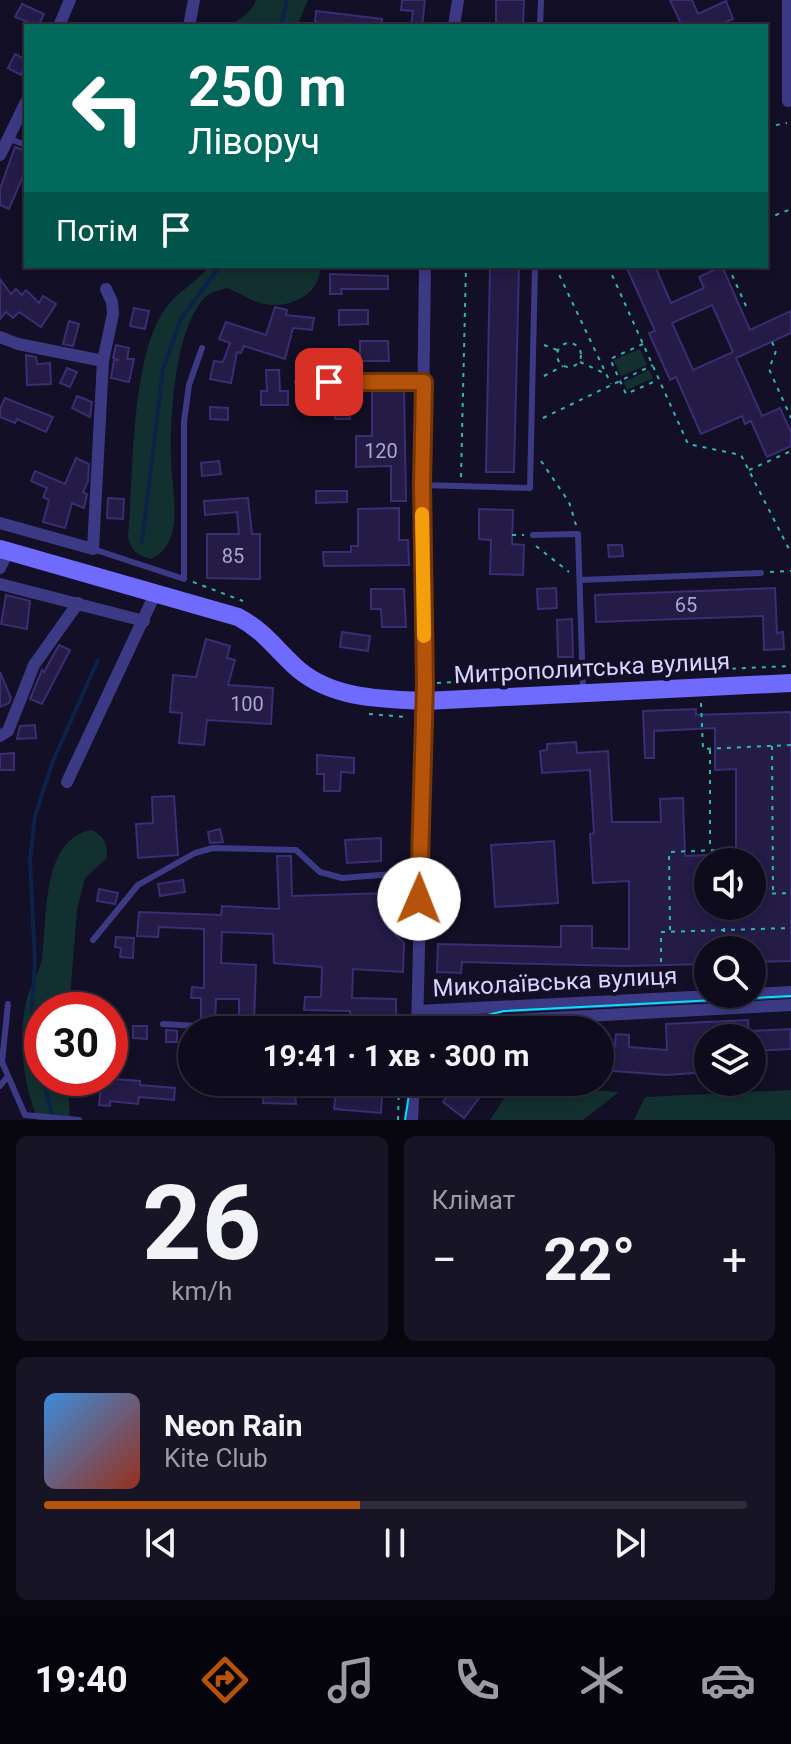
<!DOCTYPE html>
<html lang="uk">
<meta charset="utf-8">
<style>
:root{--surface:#0e0b1c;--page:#171425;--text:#f1f3f6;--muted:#9b9ba3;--line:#2e2b3b;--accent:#b45309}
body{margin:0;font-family:Roboto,sans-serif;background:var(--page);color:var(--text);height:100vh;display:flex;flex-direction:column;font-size:30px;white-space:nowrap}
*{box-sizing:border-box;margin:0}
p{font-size:26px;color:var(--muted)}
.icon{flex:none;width:44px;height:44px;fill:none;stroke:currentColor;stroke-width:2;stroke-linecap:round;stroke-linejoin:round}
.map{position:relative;height:1120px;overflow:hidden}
.sheet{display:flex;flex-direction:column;gap:16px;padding:16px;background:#08060f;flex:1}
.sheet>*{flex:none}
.guide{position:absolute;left:24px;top:24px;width:744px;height:244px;border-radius:0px;box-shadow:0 4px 12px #0003,0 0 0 2px var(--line);background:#00695c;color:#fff;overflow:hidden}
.fabs{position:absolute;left:694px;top:848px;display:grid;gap:16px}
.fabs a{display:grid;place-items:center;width:72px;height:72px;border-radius:50%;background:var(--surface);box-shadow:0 4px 12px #0003,0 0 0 2px var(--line);font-size:40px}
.speed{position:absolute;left:24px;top:992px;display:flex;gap:16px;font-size:40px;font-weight:700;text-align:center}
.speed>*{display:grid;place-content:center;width:104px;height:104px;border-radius:50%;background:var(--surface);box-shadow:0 4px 12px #0003,0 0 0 2px var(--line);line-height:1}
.speed .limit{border:12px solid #d22;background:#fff;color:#111}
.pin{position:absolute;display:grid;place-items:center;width:68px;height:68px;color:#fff;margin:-34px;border-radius:16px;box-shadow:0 4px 12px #0006}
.me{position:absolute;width:88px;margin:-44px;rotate:1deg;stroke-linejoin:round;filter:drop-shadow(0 0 6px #0008)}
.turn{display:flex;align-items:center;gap:28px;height:168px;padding:0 32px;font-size:36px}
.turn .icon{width:104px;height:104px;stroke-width:2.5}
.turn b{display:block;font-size:56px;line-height:68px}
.then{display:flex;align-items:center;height:76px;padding:0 32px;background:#0003;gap:16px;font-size:30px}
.big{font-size:60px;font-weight:700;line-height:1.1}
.sheet .tile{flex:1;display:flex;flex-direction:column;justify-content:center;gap:12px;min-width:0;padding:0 28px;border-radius:12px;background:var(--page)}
.sheet .dial{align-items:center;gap:0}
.dial b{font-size:104px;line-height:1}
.song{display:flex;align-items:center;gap:24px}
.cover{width:96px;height:96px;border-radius:12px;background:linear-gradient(135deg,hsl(210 70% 55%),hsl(10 70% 35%))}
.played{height:8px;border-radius:4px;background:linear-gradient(90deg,var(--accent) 45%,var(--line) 45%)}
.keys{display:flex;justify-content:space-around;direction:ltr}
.heat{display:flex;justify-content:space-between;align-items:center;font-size:44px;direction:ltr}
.sheet .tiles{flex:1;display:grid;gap:16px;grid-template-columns:1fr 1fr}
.tile:last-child{grid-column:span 2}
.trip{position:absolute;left:178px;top:1016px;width:436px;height:80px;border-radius:40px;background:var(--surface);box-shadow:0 4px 12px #0003,0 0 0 2px var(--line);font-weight:700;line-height:80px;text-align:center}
.tabs{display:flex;height:128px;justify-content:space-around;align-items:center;background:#06040b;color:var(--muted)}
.tabs .icon{width:56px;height:56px}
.tabs .current{color:var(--accent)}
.tabs b{font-size:36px;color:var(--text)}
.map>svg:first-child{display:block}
.green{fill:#12302f}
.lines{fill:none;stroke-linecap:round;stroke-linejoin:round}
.stream{stroke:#0c2248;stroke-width:4}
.building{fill:#241b47;stroke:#3b2d73;stroke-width:2;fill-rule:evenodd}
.path{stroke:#2fb8b0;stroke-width:2;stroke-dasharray:4 6;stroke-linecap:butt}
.lane{stroke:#3d3a85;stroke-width:6}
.street{stroke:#3d3a85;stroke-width:12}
.secondary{stroke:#6f6bff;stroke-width:18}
.tram{stroke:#00e5ff;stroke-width:2}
.route-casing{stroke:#753606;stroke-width:20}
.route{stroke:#b45309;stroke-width:14}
.slow{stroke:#f59e0b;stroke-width:14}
.labels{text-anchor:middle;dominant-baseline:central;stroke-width:8;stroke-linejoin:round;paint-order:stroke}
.number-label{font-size:20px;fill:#aca6d1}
.street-label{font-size:24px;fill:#d9d4ff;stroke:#130f26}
</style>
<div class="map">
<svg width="791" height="1120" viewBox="0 0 791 1120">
<rect width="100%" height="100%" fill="#130f26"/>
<!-- green -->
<g class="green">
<path d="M 256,0 L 308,0 L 297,26 L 230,26 C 240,18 252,13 256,0 Z"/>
<path d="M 210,266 L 320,266 C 322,295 287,311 261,303 C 249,300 239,292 227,288 C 221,290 214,291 209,294 C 175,320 170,417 171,458 C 171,489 187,543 151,559 C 136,555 131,550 128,536 C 134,475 130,359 165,309 C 177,292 196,282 210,266 Z"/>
<polygon points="640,349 647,365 621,376 614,360"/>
<polygon points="649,370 653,378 627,390 624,382"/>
<path d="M 92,830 C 105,837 107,843 107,858 L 85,878 L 77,910 L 69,1010 L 42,1010 L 42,1078 L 68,1078 L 70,1120 L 38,1120 C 23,1084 17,1037 27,998 C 31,984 40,973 42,958 C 48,919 40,839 92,830 Z"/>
<polygon points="513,1085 619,1092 583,1120 490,1120"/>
<polygon points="791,1090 791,1120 634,1120 645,1097"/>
</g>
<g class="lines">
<!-- stream -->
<g class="stream">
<polyline points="281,26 287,0"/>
<polyline points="142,542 163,369 181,319 220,266"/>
<polyline points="53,1118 33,1038 32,1005 35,963 30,859 35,816 53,761 98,660"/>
</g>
</g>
<!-- building -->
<g class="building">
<polygon points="402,0 425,0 422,26 411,26 413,11 401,10"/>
<polygon points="496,0 524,0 523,26 496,26"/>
<polygon points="670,0 692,0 698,14 726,1 733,19 717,26 682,26"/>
<polygon points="22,4 44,14 38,26 15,17"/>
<polygon points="316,11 382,19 382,26 341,26 315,22"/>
<polygon points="15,54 26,60 21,75 8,68"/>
<polygon points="15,147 26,151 26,169 9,209 0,205 0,189"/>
<polygon points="490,266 519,266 514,472 486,472"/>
<path d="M 626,266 L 655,266 L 671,303 L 704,288 L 699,277 L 722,266 L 750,330 L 791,311 L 791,333 L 736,358 L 762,416 L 780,408 L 791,432 L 791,446 L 767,457 L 751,421 L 745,424 L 742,416 L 701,434 L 676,377 L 670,380 L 649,333 L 655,331 ZM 712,305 L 733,352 L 693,370 L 672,323 Z"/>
<polygon points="330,274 388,276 388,289 341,289 342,294 330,294"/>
<polygon points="0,279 11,294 16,289 22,295 26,290 39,303 43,296 56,304 41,327 19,312 13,318 6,312 0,319"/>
<polygon points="275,307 287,310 286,315 314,318 312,330 293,328 285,359 244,346 241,353 237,352 231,383 210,379 214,361 223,362 230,343 219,339 226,322 266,335"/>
<polygon points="134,308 149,311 145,329 130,326"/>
<polygon points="339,310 368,310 368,324 339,325"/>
<polygon points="69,321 79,324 73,346 63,344"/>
<polygon points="360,341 388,341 389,361 360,361"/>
<polygon points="116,345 129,348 127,359 134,359 129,382 111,378 114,360 119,360 113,358"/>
<polygon points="26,355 36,357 37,364 50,363 51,384 27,385"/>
<polygon points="67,368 77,372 70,387 60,383"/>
<polygon points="266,370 279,370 280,391 288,391 288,405 261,405 261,391 267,391"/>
<polygon points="372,388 404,388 406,501 391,501 391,466 356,467 356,436 372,436"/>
<rect x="335" y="389" width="15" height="30"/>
<polygon points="77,396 92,402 90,417 72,408"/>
<polygon points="5,398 53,417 46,432 17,419 15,423 0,417 0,409"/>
<polygon points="210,407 228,408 228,420 210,419"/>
<polygon points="76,458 89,464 88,481 83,492 87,494 84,508 72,503 65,528 43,522 49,500 43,497 47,488 31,481 35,471 65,484"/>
<polygon points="219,461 221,474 202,476 201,463"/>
<polygon points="316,491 347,491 347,502 316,503"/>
<polygon points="108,498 124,499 123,519 107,518"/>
<polygon points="248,498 252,534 260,534 260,579 207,578 207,534 239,534 237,512 205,515 204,501"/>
<polygon points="399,508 399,540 408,540 409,565 324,566 323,552 351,552 351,546 358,546 358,509"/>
<polygon points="479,509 513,510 512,544 524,545 523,575 490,574 491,540 479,539"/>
<polygon points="608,545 622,545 623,556 609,557"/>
<polygon points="556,588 557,608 538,609 537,589"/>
<polygon points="775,588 777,633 783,632 784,649 764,650 763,616 596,622 595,595"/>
<polygon points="371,589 404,589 406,627 382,627 381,609 371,609"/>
<polygon points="6,595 30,601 27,629 1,624"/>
<polygon points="572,619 573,657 558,657 557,620"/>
<polygon points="342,632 370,636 368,651 340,647"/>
<polygon points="206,639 230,646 227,658 235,660 228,685 273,688 271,724 207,720 204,745 179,743 182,713 170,712 173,675 196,677"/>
<polygon points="59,645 70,650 42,704 30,699 42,670 44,672"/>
<polygon points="0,672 11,698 9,703 0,707"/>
<polygon points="696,709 696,715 791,712 791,961 752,962 752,950 708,950 708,964 624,966 462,962 461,973 437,972 438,944 561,947 561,926 592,926 592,948 629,949 629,881 593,883 590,834 594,833 590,770 542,773 540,751 547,750 547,744 576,742 577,753 608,751 612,822 661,822 660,799 683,798 685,856 708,855 708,906 752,906 752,862 736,862 736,769 715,770 715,728 654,731 654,758 645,758 643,711"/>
<polygon points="35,725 36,738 17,739 20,726"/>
<polygon points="14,753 14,770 0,770 0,754"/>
<polygon points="317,755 354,758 354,773 341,772 340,791 324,791 324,774 317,774"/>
<polygon points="174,796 178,855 138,858 136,824 153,823 152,797"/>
<polygon points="220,829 223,842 210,843 208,832"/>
<polygon points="381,838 381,861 347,863 345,840"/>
<polygon points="554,841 558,903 495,907 491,845"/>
<polygon points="277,856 291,856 292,896 386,893 385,924 404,943 403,972 353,969 352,998 396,999 396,1026 350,1025 350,1011 304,1010 305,997 321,997 322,967 274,963 273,934 222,932 221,963 256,965 254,1022 239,1021 239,999 216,999 215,1020 201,1020 201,998 191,998 192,987 204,988 204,929 159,927 158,937 137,936 139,912 221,915 222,906 279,909"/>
<polygon points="183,880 185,892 160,896 158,884"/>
<polygon points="99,889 118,893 115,904 97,901"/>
<polygon points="116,937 134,938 133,958 120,957 121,948 115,947"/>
<polygon points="748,1020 749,1038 708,1038 708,1072 666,1075 600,1070 600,1045 615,1046 616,1034 629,1035 629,1047 667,1050 666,1024"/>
<polygon points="133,1026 147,1026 147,1039 133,1038"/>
<polygon points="790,1029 791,1049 753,1051 752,1031"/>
<polygon points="166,1030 177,1031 177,1042 166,1042"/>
<polygon points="102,1078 140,1081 140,1085 175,1088 174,1100 139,1097 138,1104 110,1101 110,1106 99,1105"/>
<polygon points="283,1082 294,1082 296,1104 263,1103 264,1089 282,1091"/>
<polygon points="337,1082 383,1082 381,1113 334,1109"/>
<polygon points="452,1082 491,1082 464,1118 443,1102 450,1093 446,1090"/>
</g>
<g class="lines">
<!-- path -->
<g class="path">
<polyline points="766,127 787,123"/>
<polyline points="766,219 791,209"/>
<polyline points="555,266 611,384"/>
<polyline points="608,266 688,444 741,455 791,553"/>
<polyline points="728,266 746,306"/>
<polyline points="772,342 776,351 769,369 791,418"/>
<circle cx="569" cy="355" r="12"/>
<polyline points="643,344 610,359 626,394 658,380"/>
<polyline points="544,345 557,350"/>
<polyline points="580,362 604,373"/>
<polyline points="544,376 563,366"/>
<polyline points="543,418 653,365"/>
<polyline points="541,461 569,502 576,525"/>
<polyline points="749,470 791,451"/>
<polyline points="461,477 466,266"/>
<polyline points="512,535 524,535"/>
<polyline points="536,546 569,572"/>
<polyline points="770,572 791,571"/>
<polyline points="193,582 243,601"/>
<polyline points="592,675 791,666"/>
<polyline points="437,683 574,676"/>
<polyline points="701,703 703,749 791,745"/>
<polyline points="369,714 406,717"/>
<polyline points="772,746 773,893"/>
<polyline points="710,750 710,850"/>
<polyline points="752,894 791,893"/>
<polyline points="724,928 725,950"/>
<polyline points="670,930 669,852 720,850 721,862"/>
<polyline points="661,972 661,932 791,928"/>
<polyline points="398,1120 399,1082"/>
</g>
<!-- lane -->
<g class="lane">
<polyline points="540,26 541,0"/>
<polyline points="10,139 26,145"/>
<polyline points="297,382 424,382"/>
<polyline points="422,485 530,488 535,266"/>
<polyline points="533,535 578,534 583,689"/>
<polyline points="93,549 184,579 184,422 189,385 202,348"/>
<polyline points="580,580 761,573"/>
<polyline points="93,940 138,885 195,853 213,848 296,850 320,872 342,878 419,872"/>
<polyline points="8,1004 2,1062 25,1115 79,1120"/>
<polyline points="163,1024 268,1030"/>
<polyline points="0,1086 8,1076"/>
</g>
<!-- street -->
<g class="street">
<polyline points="59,26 70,0"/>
<polyline points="189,26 194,0"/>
<polyline points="454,26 458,0"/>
<polyline points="788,101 788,0"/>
<polyline points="0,155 26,102"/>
<polyline points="0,337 18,344 103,361"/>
<polyline points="0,523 93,549 103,361 113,314 112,302 106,289"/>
<polyline points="0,568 8,551"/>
<polyline points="0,584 144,621"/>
<polyline points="0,736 8,731 34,665 78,603"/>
<polyline points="67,782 156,592"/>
<polyline points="418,1011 791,992"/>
<polyline points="417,1025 791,1005"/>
<polyline points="417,1030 425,701 422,485 425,266"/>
<polyline points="412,1120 414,1082"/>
</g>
<!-- secondary -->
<path class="secondary" d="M 0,549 L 238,617 C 265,631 277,651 299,670 C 334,699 382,699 425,701 L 791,683"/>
<!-- tram -->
<g class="tram">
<polyline points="467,1020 504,1011 791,996"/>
<polyline points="451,1030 453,1029"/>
<polyline points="405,1120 411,1082"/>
</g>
</g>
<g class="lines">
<defs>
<polyline id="route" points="329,382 424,382 422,485 425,684 419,899"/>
</defs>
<!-- route casing -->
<use href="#route" class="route-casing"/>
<!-- route -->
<use href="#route" class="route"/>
<!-- slow -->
<polyline class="slow" points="422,514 424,636"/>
</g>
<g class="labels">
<!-- number labels -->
<g class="number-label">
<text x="381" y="451">120</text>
<text x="233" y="556">85</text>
<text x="686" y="605">65</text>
<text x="247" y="704">100</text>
</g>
<!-- street labels -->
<g class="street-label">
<text transform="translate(592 668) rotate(-3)">Митрополитська вулиця</text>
<text transform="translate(555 982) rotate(-3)">Миколаївська вулиця</text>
</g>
</g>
</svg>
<div class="fabs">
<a><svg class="icon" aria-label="sound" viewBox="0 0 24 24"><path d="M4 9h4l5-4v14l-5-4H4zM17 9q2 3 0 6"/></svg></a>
<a><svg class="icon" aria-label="search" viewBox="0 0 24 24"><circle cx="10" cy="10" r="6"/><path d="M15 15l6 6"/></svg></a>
<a><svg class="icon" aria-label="layers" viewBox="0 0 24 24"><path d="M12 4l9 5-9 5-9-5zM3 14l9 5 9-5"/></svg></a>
</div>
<div class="speed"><div class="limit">30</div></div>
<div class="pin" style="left:329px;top:382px;background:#d93025"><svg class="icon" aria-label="arrive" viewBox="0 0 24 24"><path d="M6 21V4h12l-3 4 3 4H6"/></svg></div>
<svg class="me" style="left:419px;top:899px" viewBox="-20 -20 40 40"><circle r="19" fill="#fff"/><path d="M0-13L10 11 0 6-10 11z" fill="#b45309"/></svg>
<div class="trip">19:41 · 1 хв · 300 m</div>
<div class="guide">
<div class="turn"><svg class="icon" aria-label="left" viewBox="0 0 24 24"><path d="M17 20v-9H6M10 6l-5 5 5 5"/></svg><div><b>250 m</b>Ліворуч</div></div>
<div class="then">Потім<svg class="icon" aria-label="arrive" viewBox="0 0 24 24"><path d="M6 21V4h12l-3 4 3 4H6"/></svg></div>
</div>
</div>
<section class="sheet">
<div class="tiles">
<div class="tile dial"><b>26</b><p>km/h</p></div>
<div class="tile"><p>Клімат</p>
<div class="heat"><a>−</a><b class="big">22°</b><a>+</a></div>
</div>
<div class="tile">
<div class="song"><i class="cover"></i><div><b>Neon Rain</b><p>Kite Club</p></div></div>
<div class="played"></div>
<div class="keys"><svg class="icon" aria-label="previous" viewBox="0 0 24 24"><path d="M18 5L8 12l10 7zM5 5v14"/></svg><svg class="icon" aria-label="pause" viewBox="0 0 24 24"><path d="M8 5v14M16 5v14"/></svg><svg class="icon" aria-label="next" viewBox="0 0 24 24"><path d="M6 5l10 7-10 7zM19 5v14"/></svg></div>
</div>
</div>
</section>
<nav class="tabs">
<b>19:40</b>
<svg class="icon current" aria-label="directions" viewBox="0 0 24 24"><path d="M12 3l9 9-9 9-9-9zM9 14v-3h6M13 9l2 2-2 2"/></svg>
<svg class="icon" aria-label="music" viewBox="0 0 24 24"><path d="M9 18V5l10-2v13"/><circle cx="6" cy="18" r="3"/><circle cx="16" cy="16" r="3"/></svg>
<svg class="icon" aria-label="phone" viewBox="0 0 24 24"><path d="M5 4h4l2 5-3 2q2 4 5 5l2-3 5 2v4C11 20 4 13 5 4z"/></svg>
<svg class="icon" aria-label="climate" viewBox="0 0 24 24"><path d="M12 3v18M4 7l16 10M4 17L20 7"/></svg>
<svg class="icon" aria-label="car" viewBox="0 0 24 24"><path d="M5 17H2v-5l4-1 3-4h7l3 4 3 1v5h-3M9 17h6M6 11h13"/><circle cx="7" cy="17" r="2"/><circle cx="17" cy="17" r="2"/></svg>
</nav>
